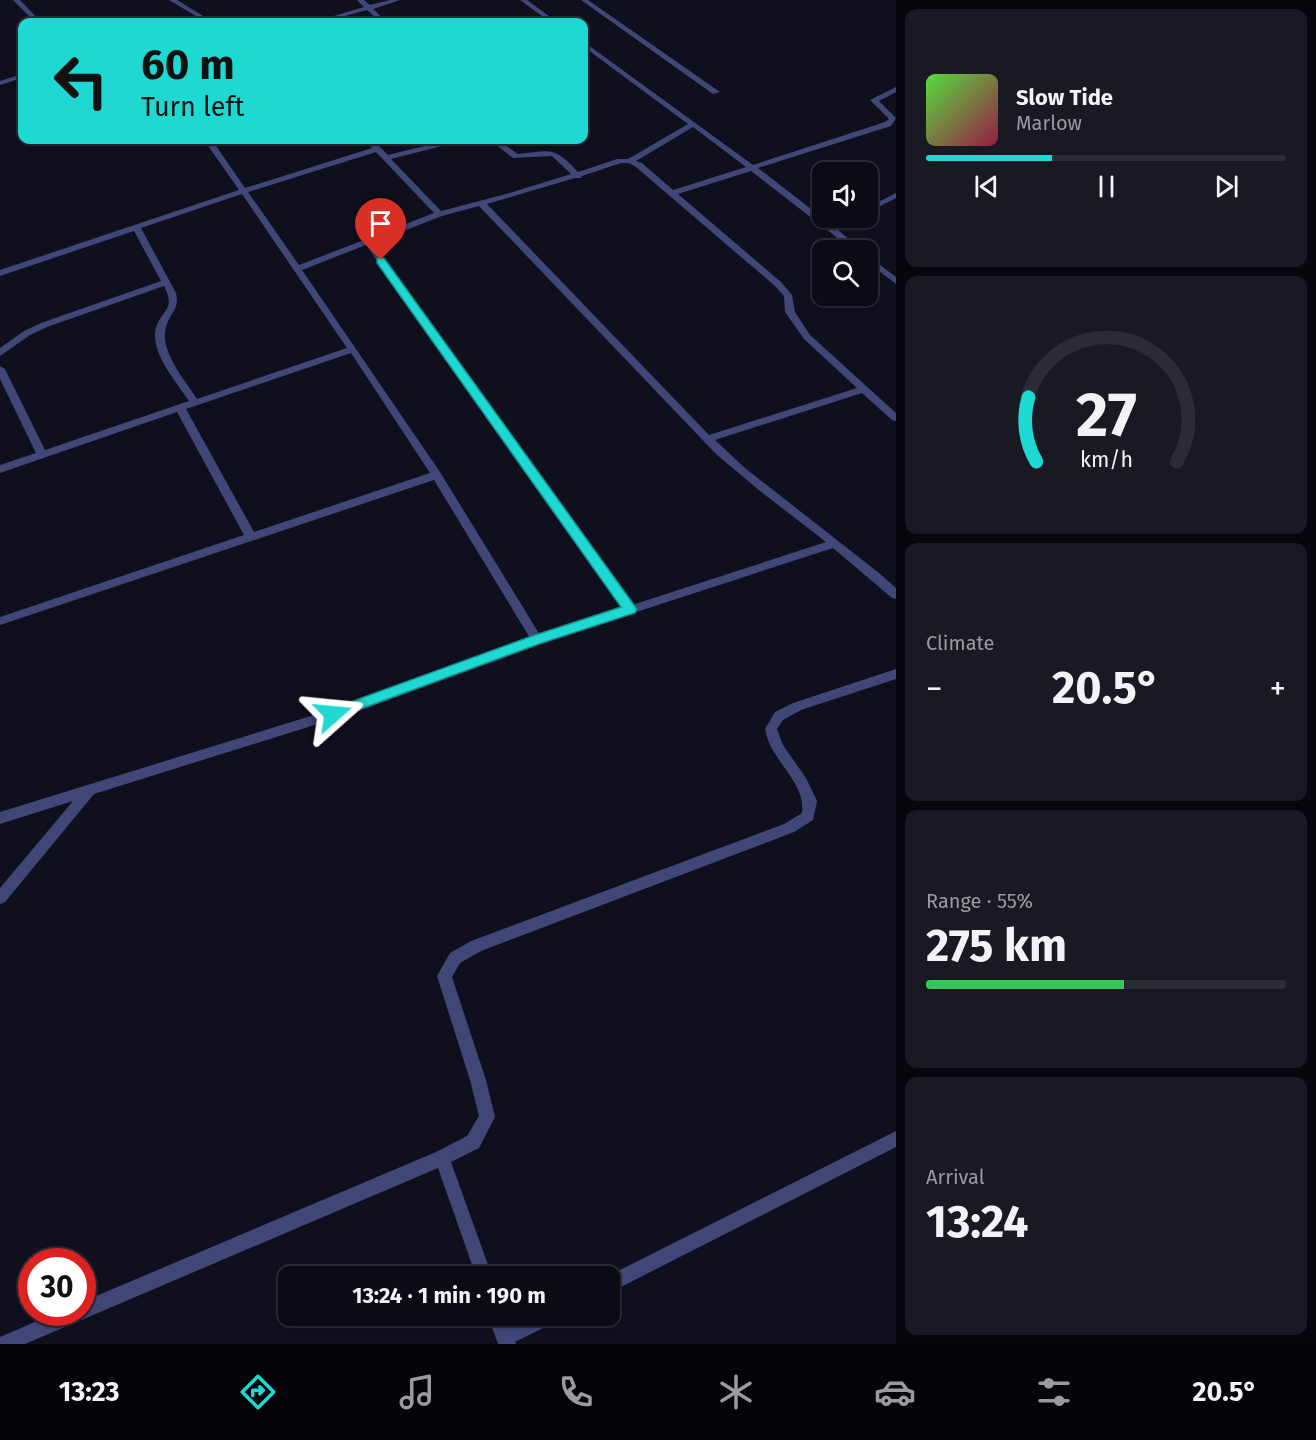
<!DOCTYPE html>
<meta charset="utf-8">
<style>
:root{--surface:#0b0b16;--page:#191923;--text:#f1f3f6;--muted:#9a9ba1;--line:#2b2b35;--accent:#1ed9d1}
body{margin:0;font-family:"Fira Sans",sans-serif;background:var(--page);color:var(--text);height:100vh;display:flex;flex-direction:column;font-size:22px;white-space:nowrap}
*{box-sizing:border-box;margin:0}
p{font-size:20px;color:var(--muted)}
.icon{flex:none;width:33px;height:33px;fill:none;stroke:currentColor;stroke-width:2;stroke-linecap:round;stroke-linejoin:round}
.map{position:relative;flex:1;overflow:hidden}
.side{display:flex;flex-direction:column;gap:9px;padding:9px;background:#06060c;width:420px}
.side>*{flex:none}
.guide{position:absolute;left:18px;top:18px;width:570px;height:126px;border-radius:12px;box-shadow:0 2px 4px #0004,0 0 0 2px var(--line);background:#1ed9d1;color:#111;overflow:hidden}
.controls{position:absolute;left:812px;top:162px;display:grid;gap:12px}
.controls a{display:grid;place-items:center;width:66px;height:66px;border-radius:12px;background:var(--surface);box-shadow:0 2px 4px #0004,0 0 0 2px var(--line);font-size:30px}
.speed{position:absolute;left:18px;top:1248px;display:flex;gap:12px;font-size:30px;font-weight:700;text-align:center}
.speed>*{display:grid;place-content:center;width:78px;height:78px;border-radius:50%;background:var(--surface);box-shadow:0 2px 4px #0004,0 0 0 2px var(--line);line-height:1}
.speed .limit{border:9px solid #d22;background:#fff;color:#111}
.pin{position:absolute;display:grid;place-items:center;width:51px;height:51px;color:#fff;margin:-62px -26px;border-radius:50% 50% 50% 0;rotate:-45deg;box-shadow:0 0 6px #0007}
.pin .icon{rotate:45deg}
.me{position:absolute;width:66px;margin:-33px;rotate:72deg;stroke-linejoin:round;filter:drop-shadow(0 0 4px #0008)}
.turn{display:flex;align-items:center;gap:21px;height:126px;padding:0 24px;font-size:27px}
.turn .icon{width:78px;height:78px;stroke-width:2.5}
.turn b{display:block;font-size:42px;line-height:51px}
.big{font-size:45px;font-weight:700;line-height:1.1}
.side .widget{flex:1;display:flex;flex-direction:column;justify-content:center;gap:9px;min-width:0;padding:0 21px;border-radius:12px;background:var(--page)}
.side .dial{align-items:center;gap:0}
.dial svg{height:156px;overflow:visible;fill:none;stroke:var(--line);stroke-width:7;stroke-linecap:round;text-anchor:middle}
.dial text{fill:var(--text);stroke:none}
.song{display:flex;align-items:center;gap:18px}
.cover{width:72px;height:72px;border-radius:9px;background:linear-gradient(135deg,hsl(110 70% 55%),hsl(340 70% 35%))}
.played{height:6px;border-radius:3px;background:linear-gradient(90deg,var(--accent) 35%,var(--line) 35%)}
.keys{display:flex;justify-content:space-around;direction:ltr}
.heat{display:flex;justify-content:space-between;align-items:center;font-size:33px;direction:ltr}
.charge{height:9px;border-radius:4px;background:linear-gradient(90deg,#34c759 55%,var(--line) 0)}
.trip{position:absolute;left:278px;top:1266px;width:342px;height:60px;border-radius:12px;background:var(--surface);box-shadow:0 2px 4px #0004,0 0 0 2px var(--line);font-weight:700;line-height:60px;text-align:center}
.dock{display:flex;height:96px;justify-content:space-around;align-items:center;background:#040409;color:var(--muted)}
.dock .icon{width:42px;height:42px}
.dock .active{color:var(--accent)}
.dock b{font-size:27px;color:var(--text)}
main{display:flex;flex:1;min-height:0}
.map>svg:first-child{display:block}
.lines{fill:none;stroke-linecap:round;stroke-linejoin:round}
.street{fill:#404676;fill-rule:evenodd}
.route{fill:#1ed9d1;stroke:#148d88;stroke-width:1.5}
</style>
<main>
<div class="map">
<svg width="896" height="1344" viewBox="0 0 896 1344">
<rect width="100%" height="100%" fill="#0f0f1e"/>
<g class="lines">
<!-- street -->
<g class="street">
<polygon points="13,0 20,0 41,22 35,22"/>
<polygon points="169,0 177,0 213,22 206,22"/>
<polygon points="357,0 364,0 370,5 390,0 400,0 373,9 387,22 381,22 367,10 323,22 314,22 364,7"/>
<polygon points="520,0 527,0 557,22 550,22"/>
<polygon points="581,0 588,0 720,92 713,94"/>
<path d="M 584,42 L 753,165 L 885,122 L 889,119 L 870,100 L 896,87 L 896,92 L 879,101 L 896,118 L 891,126 L 758,168 L 833,226 L 850,218 L 860,218 L 859,220 L 838,230 L 862,250 L 853,250 L 751,171 L 678,194 L 781,282 L 792,295 L 795,312 L 810,335 L 896,413 L 896,421 L 892,420 L 862,393 L 715,440 L 745,468 L 879,573 L 896,588 L 896,599 L 892,598 L 833,548 L 541,643 L 356,712 L 94,794 L 5,902 L 0,904 L 0,888 L 73,801 L 0,824 L 0,812 L 353,703 L 530,638 L 434,480 L 0,625 L 0,617 L 244,535 L 177,412 L 0,473 L 0,465 L 36,453 L 0,379 L 0,366 L 5,369 L 45,450 L 189,401 C 177,383 154,357 155,334 C 157,311 178,312 164,286 L 47,327 L 30,335 L 0,356 L 0,348 L 24,331 L 41,323 L 161,281 L 134,231 L 0,276 L 0,270 L 239,190 L 204,140 L 212,140 L 245,188 L 372,148 L 365,140 L 373,140 L 388,155 L 448,140 L 459,140 L 458,142 L 391,159 L 441,211 L 506,194 L 571,174 L 552,156 L 513,158 L 490,140 L 498,140 L 518,154 C 551,151 553,145 578,172 L 617,159 L 628,159 L 688,124 L 584,47 ZM 693,127 L 746,167 L 673,190 L 642,163 L 636,161 ZM 376,152 L 434,213 L 299,265 L 248,192 ZM 621,163 L 629,163 L 636,167 L 775,286 L 784,296 L 785,312 L 804,339 L 857,388 L 709,435 L 487,204 L 575,178 L 581,178 L 582,176 ZM 242,194 L 347,348 L 197,399 C 185,380 159,351 166,327 C 170,312 180,310 176,293 L 141,228 ZM 479,206 L 716,454 L 760,491 L 826,542 L 632,605 L 372,243 L 442,216 ZM 366,245 L 622,608 L 540,635 L 440,472 L 302,270 ZM 351,353 L 430,473 L 254,532 L 186,409 Z"/>
<polygon points="22,74 22,78 0,85 0,81"/>
<polygon points="896,193 896,198 867,213 867,208"/>
<polygon points="867,255 896,277 896,284 867,262"/>
<path d="M 896,669 L 896,679 L 801,710 L 783,720 L 777,729 L 783,745 L 806,778 L 817,801 L 813,820 L 794,832 L 481,951 L 460,963 L 452,977 L 486,1080 L 495,1117 L 479,1148 L 451,1162 L 492,1276 L 476,1276 L 438,1168 L 25,1344 L 0,1344 L 0,1337 L 58,1312 L 82,1312 L 82,1302 L 436,1152 L 467,1136 L 479,1116 L 470,1080 L 437,976 L 450,953 L 471,941 L 784,824 L 802,813 C 805,789 785,771 774,752 C 769,745 767,737 765,729 L 775,712 L 793,703 Z"/>
<polygon points="896,1131 896,1147 609,1293 608,1276"/>
<polygon points="488,1316 505,1316 509,1327 532,1316 558,1316 555,1322 515,1342 516,1344 498,1344"/>
</g>
</g>
<!-- route -->
<polygon class="route" points="377,258 384,258 637,609 635,613 542,643 333,719 328,718 326,714 328,710 532,636 621,607 377,263"/>
</svg>
<div class="controls">
<a><svg class="icon" aria-label="sound" viewBox="0 0 24 24"><path d="M4 9h4l5-4v14l-5-4H4zM17 9q2 3 0 6"/></svg></a>
<a><svg class="icon" aria-label="search" viewBox="0 0 24 24"><circle cx="10" cy="10" r="6"/><path d="M15 15l6 6"/></svg></a>
</div>
<div class="speed"><div class="limit">30</div></div>
<div class="pin" style="left:381px;top:260px;background:#d93025"><svg class="icon" aria-label="arrive" viewBox="0 0 24 24"><path d="M6 21V4h12l-3 4 3 4H6"/></svg></div>
<svg class="me" style="left:333px;top:714px" viewBox="-20 -20 40 40"><path d="M0-17L14 15 0 8-14 15z" fill="#1ed9d1" stroke="#fff" stroke-width="4"/></svg>
<div class="trip">13:24 · 1 min · 190 m</div>
<div class="guide">
<div class="turn"><svg class="icon" aria-label="left" viewBox="0 0 24 24"><path d="M17 20v-9H6M10 6l-5 5 5 5"/></svg><div><b>60 m</b>Turn left</div></div>
</div>
</div>
<section class="side">
<div class="widget">
<div class="song"><i class="cover"></i><div><b>Slow Tide</b><p>Marlow</p></div></div>
<div class="played"></div>
<div class="keys"><svg class="icon" aria-label="previous" viewBox="0 0 24 24"><path d="M18 5L8 12l10 7zM5 5v14"/></svg><svg class="icon" aria-label="pause" viewBox="0 0 24 24"><path d="M8 5v14M16 5v14"/></svg><svg class="icon" aria-label="next" viewBox="0 0 24 24"><path d="M6 5l10 7-10 7zM19 5v14"/></svg></div>
</div>
<div class="widget dial"><svg viewBox="0 0 100 80">
<path d="M14 69A42 42 0 1 1 86 69"/>
<path d="M14 69A42 42 0 0 1 10 36" stroke="#1ed9d1"/>
<text x="50" y="56" font-size="32" font-weight="700">27</text>
<text x="50" y="72" font-size="11">km/h</text>
</svg></div>
<div class="widget"><p>Climate</p>
<div class="heat"><a>−</a><b class="big">20.5°</b><a>+</a></div>
</div>
<div class="widget"><p>Range · 55%</p><b class="big">275 km</b><div class="charge"></div></div>
<div class="widget"><p>Arrival</p><b class="big">13:24</b></div>
</section>
</main>
<nav class="dock">
<b>13:23</b>
<svg class="icon active" aria-label="directions" viewBox="0 0 24 24"><path d="M12 3l9 9-9 9-9-9zM9 14v-3h6M13 9l2 2-2 2"/></svg>
<svg class="icon" aria-label="music" viewBox="0 0 24 24"><path d="M9 18V5l10-2v13"/><circle cx="6" cy="18" r="3"/><circle cx="16" cy="16" r="3"/></svg>
<svg class="icon" aria-label="phone" viewBox="0 0 24 24"><path d="M5 4h4l2 5-3 2q2 4 5 5l2-3 5 2v4C11 20 4 13 5 4z"/></svg>
<svg class="icon" aria-label="climate" viewBox="0 0 24 24"><path d="M12 3v18M4 7l16 10M4 17L20 7"/></svg>
<svg class="icon" aria-label="car" viewBox="0 0 24 24"><path d="M5 17H2v-5l4-1 3-4h7l3 4 3 1v5h-3M9 17h6M6 11h13"/><circle cx="7" cy="17" r="2"/><circle cx="17" cy="17" r="2"/></svg>
<svg class="icon" aria-label="filters" viewBox="0 0 24 24"><path d="M4 7h16M4 17h16"/><circle cx="9" cy="7" r="2"/><circle cx="15" cy="17" r="2"/></svg>
<b>20.5°</b>
</nav>
